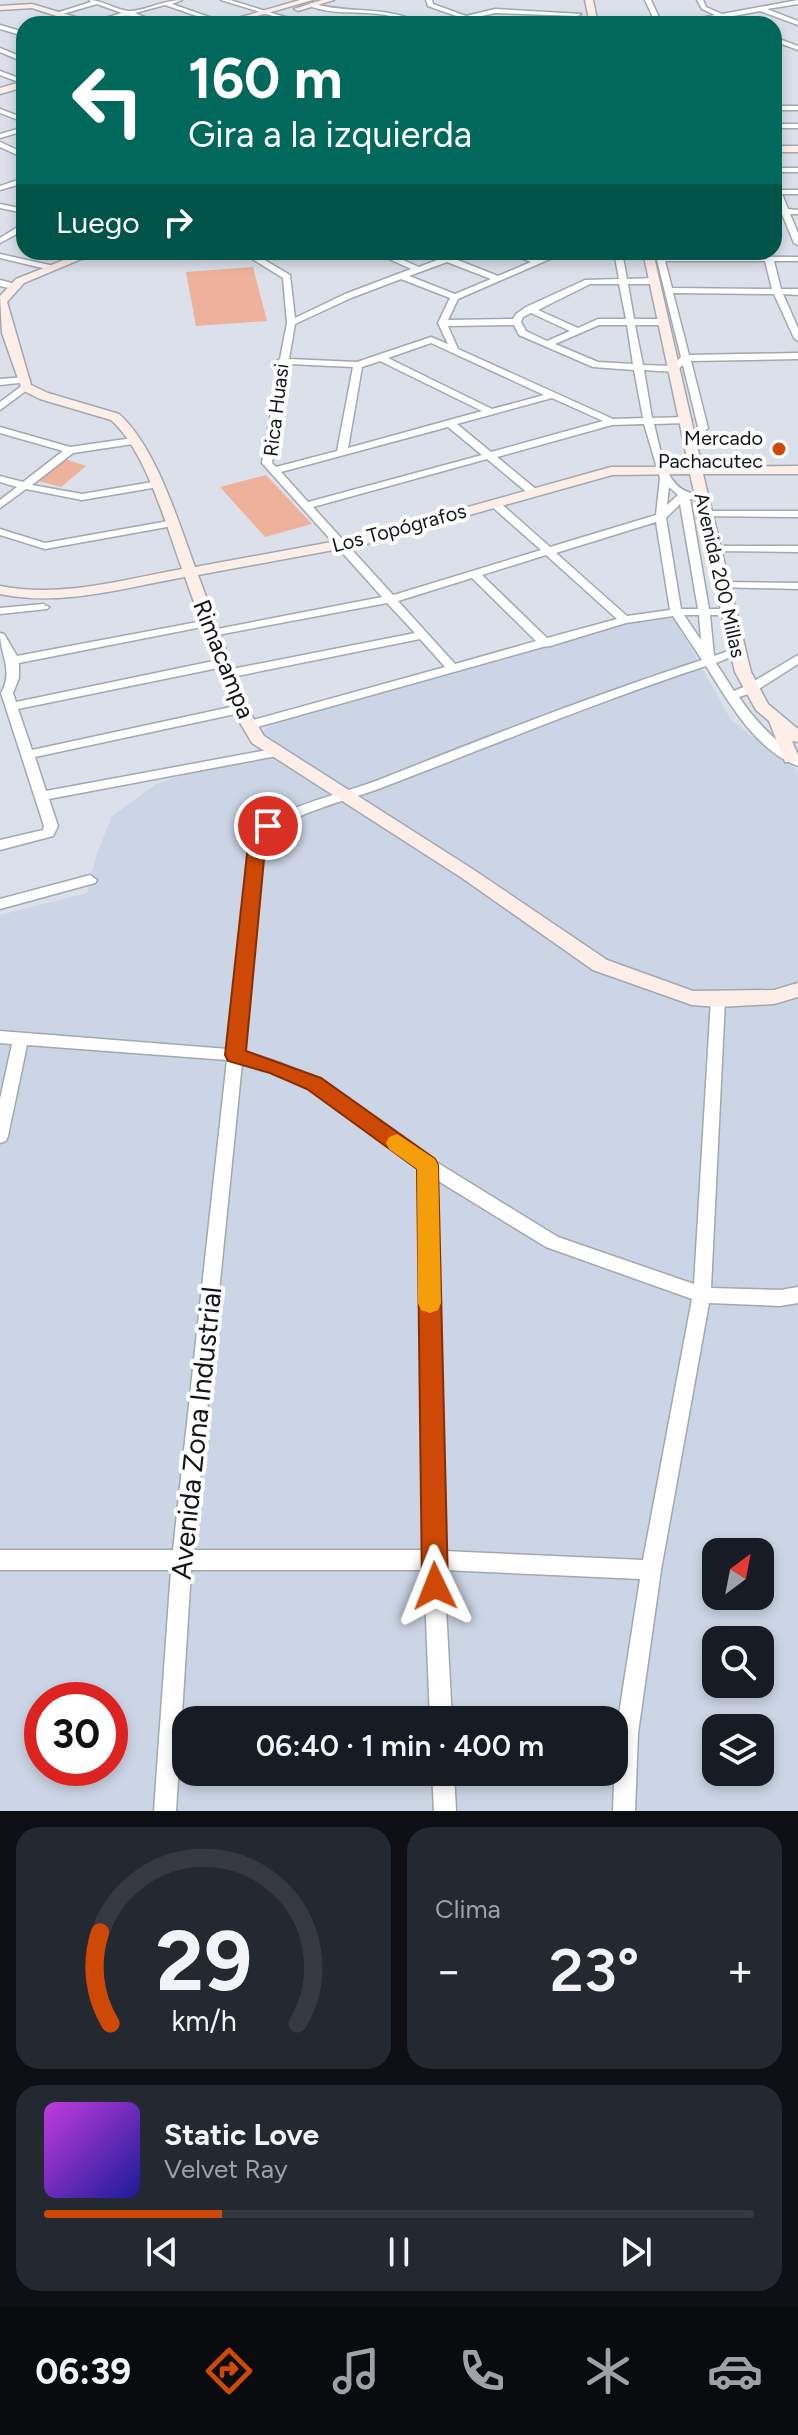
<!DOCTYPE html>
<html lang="es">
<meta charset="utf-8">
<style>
:root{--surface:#171b24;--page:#242831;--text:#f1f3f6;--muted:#9ea1a6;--line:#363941;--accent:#ce4906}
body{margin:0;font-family:Figtree,sans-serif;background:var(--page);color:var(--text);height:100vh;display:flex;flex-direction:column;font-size:30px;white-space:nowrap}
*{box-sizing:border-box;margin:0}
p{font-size:26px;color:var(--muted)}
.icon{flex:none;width:44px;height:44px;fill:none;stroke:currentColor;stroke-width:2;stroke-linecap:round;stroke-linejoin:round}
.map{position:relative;height:1811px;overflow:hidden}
.drawer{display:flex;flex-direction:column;gap:16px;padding:16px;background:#0d0f14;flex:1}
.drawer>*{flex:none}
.guide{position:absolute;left:16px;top:16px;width:766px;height:244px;border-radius:24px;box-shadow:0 4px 12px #0003;background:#00695c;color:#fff;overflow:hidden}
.needle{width:52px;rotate:32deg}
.tools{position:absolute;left:702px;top:1538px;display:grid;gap:16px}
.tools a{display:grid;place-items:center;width:72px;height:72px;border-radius:16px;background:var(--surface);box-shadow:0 4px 12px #0003;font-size:40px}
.speed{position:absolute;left:24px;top:1682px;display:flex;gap:16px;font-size:40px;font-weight:700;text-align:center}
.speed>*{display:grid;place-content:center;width:104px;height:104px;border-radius:50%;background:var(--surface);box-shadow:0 4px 12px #0003;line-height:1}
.speed .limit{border:12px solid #d22;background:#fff;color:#111}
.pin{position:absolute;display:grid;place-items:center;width:68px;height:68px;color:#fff;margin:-34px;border:4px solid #fff;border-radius:50%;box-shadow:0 2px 8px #0007}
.me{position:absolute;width:88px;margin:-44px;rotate:358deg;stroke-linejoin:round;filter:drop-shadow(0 0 6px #0008)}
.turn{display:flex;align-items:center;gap:28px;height:168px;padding:0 40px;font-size:36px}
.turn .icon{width:104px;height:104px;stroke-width:2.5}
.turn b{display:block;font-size:56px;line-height:68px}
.then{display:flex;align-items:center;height:76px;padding:0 40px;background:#0003;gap:16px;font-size:30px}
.big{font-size:60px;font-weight:600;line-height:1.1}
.drawer .tile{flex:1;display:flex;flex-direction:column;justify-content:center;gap:12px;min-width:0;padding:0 28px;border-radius:24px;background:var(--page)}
.drawer .dial{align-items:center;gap:0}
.dial svg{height:208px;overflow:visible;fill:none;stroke:var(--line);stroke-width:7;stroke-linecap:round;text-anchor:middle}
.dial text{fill:var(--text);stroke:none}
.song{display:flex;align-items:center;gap:24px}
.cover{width:96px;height:96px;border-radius:12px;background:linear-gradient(135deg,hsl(290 70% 55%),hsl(240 70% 35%))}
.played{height:8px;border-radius:4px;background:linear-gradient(90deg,var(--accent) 25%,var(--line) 25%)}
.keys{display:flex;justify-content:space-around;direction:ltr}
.heat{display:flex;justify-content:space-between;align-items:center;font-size:44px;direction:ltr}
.drawer .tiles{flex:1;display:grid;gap:16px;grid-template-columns:1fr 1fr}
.tile:last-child{grid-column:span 2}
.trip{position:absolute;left:172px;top:1706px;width:456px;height:80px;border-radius:24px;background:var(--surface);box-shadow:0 4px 12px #0003;font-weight:600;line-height:80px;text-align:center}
.dock{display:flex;height:128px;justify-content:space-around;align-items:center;background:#090b0e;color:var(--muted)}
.dock .icon{width:56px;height:56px}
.dock .active{color:var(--accent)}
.dock b{font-size:36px;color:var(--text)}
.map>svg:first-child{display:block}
.built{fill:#ccd5e5;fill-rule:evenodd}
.green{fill:#eeb19c}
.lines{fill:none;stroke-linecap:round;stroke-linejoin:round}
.street-casing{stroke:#a2a7b0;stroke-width:3}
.secondary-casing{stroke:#a2a7b0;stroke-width:3}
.street{fill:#fff;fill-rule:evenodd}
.secondary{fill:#feeee8;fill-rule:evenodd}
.route{fill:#ce4906;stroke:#862f04;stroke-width:2}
.slow{fill:#f59e0b}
.poi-dot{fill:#ce4906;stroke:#fff;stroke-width:3}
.labels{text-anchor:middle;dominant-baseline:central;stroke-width:8;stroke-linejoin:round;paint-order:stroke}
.far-street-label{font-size:20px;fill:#131518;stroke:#fff}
.far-poi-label{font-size:20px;fill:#131518;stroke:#fff;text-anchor:end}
.street-label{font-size:24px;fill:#131518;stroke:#fff}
.near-street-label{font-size:28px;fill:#131518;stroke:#fff}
</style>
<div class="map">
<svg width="798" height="1811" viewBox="0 0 798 1811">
<rect width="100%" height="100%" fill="#dbe0ea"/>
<!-- built -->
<path class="built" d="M 669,609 L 731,720 L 798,771 L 798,1811 L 0,1811 L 0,915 L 87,893 L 96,856 L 112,816 L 156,784 L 257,750 L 264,730 L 280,719 ZM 716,1552 L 760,1552 L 760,1596 L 716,1596 ZM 716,1640 L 760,1640 L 760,1684 L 716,1684 ZM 42,1700 L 110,1700 L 110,1768 L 42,1768 ZM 186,1720 L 614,1720 L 614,1772 L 186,1772 ZM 716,1728 L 760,1728 L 760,1772 L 716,1772 Z"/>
<!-- green -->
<g class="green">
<polygon points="253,267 267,321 196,326 186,272"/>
<polygon points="65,459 86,466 61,487 39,481"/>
<polygon points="266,475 312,524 265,537 220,487"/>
</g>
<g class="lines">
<defs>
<g id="street">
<path d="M 89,0 C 104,0 118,12 132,11 C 149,9 164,0 182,0 L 172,4 L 226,23 L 220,24 L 165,5 L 135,13 L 161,24 C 149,24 141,17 130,16 C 116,14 100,24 85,24 L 122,13 L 97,4 L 59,15 L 56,13 L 91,2 Z"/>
<polygon points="221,0 230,0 308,24 299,24"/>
<polygon points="426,0 432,0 433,4 466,16 495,9 581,14 578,16 495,13 447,24 436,24 459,17 428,6"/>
<polygon points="645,0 651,0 662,24 656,24"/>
<polygon points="697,0 703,0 706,7 722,14 798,0 798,4 767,9 798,21 798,25 760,11 728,17 742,24 734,24 720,18 673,24 715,15 702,9"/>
<path d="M 311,3 C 350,15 384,4 423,24 C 408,24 394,15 379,14 C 354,11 334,15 309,6 Z"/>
<polygon points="0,25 24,32 24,36 0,29"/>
<polygon points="774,37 798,46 798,50 774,41"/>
<polygon points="0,48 24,58 24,62 0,52"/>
<polygon points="0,71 24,80 24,84 0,75"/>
<rect x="774" y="106" width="24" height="4"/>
<polygon points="0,109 24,118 24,122 0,113"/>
<rect x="774" y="124" width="24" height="4"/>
<polygon points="24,127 24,131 0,138 0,134"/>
<polygon points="0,142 24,153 24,158 0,147"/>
<rect x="774" y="168" width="24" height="4"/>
<polygon points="21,179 24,179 24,183 0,190 0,186"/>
<polygon points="774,182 780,190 798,190 798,194 782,194 788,209 798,210 798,214 790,214 798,233 798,245 794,243 782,214 774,213 774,209 780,209 774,193"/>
<polygon points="0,204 24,209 24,213 0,208"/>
<polygon points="21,225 24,225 24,230 0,243 0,238"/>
<path d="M 241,252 L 251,252 L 290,275 L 295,318 L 345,294 L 411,269 L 374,252 L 385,252 L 419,267 L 458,252 L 469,252 L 455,259 L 498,276 L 531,262 L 506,252 L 518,252 L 538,259 L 555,252 L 566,252 L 458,299 L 448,320 L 513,319 L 516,314 L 526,307 L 585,280 L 619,279 L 614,252 L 622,252 L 627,279 L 654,278 L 658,281 L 654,284 L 628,284 L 634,319 L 663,319 L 667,322 L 663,325 L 635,325 L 643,365 L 672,366 L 681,357 L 657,260 L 649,258 L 656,256 L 655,252 L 663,252 L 664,256 L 798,257 L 798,261 L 774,261 L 781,289 L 798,289 L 798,295 L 783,294 L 798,328 L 798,341 L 794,338 L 774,294 L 673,293 L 689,355 L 798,353 L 798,359 L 691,361 L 708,428 L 699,437 L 689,438 L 684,435 L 693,432 L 698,427 L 683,365 L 674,372 L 644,370 L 652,418 L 687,417 L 692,420 L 687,423 L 654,424 C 660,446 664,484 688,492 C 695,495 701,493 707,497 L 702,500 L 690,499 L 709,609 L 727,609 L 733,612 L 727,615 L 710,615 L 714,656 L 737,648 L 743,652 L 716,663 L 734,691 L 746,686 L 798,655 L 798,664 L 754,692 L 739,697 C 755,721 774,740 798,756 L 798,766 C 755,750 729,702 706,666 C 596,702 489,747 381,788 C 341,803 298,810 265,838 L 243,1051 L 281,1063 L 320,1080 L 433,1160 L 558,1237 L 694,1284 L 711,1000 L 713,996 L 723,996 L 725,1000 L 711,1288 L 780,1290 L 798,1287 L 798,1303 L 780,1306 L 709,1303 L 661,1570 L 638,1733 L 635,1811 L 613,1811 L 616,1733 L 640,1579 L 444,1570 L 452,1720 L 430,1720 L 424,1570 L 191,1570 L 176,1811 L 154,1811 L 171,1570 L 0,1570 L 0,1550 L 173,1550 L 227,1060 L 27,1045 L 8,1136 L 6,1141 L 0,1143 L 0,1099 L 12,1044 L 0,1043 L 0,1031 L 228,1049 L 253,833 C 289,803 333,797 376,781 C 484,738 591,696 702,660 L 673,616 L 626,623 L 550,646 L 543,647 L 254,728 L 246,728 L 244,725 L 246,722 L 445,667 L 420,639 L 227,678 L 221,674 L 227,670 L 415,633 L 387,603 L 212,636 L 206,633 L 212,630 L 382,597 L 262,463 L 280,363 L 277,361 L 280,359 L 287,323 L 283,278 ZM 665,261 L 765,261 L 772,289 L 672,288 ZM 447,262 L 491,279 L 455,294 L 409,276 ZM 401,279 L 450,298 L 438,323 L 448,344 L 431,337 L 357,362 L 289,359 L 295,324 L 351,298 ZM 590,284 L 619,284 L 626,319 L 598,319 L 578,328 L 538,310 ZM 531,313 L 570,331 L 547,341 L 526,331 L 521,322 L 523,317 ZM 514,325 L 519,335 L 593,367 L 634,370 L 643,418 L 613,419 L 458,349 L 448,326 ZM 599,325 L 627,325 L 633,364 L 598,362 L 555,344 ZM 431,343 L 544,395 L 492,409 L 388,358 ZM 380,361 L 482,411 L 348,448 L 362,367 ZM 289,364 L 353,367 L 337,451 L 276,467 L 272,463 ZM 552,398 L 603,421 L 491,452 L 457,424 ZM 644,424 L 660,478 L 656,515 L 550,547 L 498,501 L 490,501 L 490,505 L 541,550 L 397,594 L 393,595 L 313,507 L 487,459 L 529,494 L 537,494 L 537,490 L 497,457 L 612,425 ZM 448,427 L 482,455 L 308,502 L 281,472 ZM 669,487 L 678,495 L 667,505 ZM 680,504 L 698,609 L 681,609 L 666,518 ZM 656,522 L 670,610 L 627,616 L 556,553 ZM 546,555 L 617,619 L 547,638 L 482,575 ZM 472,578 L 536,641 L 455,664 L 398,601 ZM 684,615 L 699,615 L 701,640 ZM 242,1063 L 272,1072 L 308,1088 L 419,1168 L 424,1550 L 193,1550 ZM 435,1179 L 546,1247 L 692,1299 L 643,1560 L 444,1551 Z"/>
<polygon points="0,254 54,266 55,268 51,270 0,258"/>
<polygon points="0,280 16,284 17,286 13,289 0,286"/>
<polygon points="25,377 30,380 28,382 0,385 0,379"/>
<polygon points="23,385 31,387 0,410 0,402"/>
<polygon points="0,427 70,447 133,438 138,441 133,444 73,453 32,485 82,494 158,481 163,484 158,487 82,500 26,489 0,508 0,500 17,487 0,482 0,476 23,482 63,451 0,433"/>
<polygon points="704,511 798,511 798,517 700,516 700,512"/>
<polygon points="174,520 179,523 178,525 45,549 0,535 0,529 45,543"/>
<polygon points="713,546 798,546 798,552 709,551 709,547"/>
<polygon points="720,582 798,583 798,589 716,587 714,585"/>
<polygon points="43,604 49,607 47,609 0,614 0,608"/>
<path d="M 208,620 L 214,623 L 212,625 L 19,663 L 19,678 L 13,693 L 16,702 L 223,659 L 229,663 L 223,667 L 18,709 L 32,750 L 240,705 L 246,709 L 240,713 L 35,757 L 46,791 L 278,748 L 282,749 L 284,752 L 282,755 L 49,799 L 58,826 L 53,836 L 0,850 L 0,840 L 43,830 L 44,826 L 1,693 C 14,671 0,655 0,633 L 4,634 L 17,656 Z"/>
<polygon points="90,875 97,880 95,883 0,909 0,899"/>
<polygon points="432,1772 454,1772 456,1811 434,1811"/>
</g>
<g id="secondary">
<polygon points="300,0 313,0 230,24 217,24"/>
<polygon points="322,0 334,0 298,11 294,9"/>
<polygon points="585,0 593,0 598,24 590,24"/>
<polygon points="32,4 92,22 93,24 81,24 32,8 0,10 0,6"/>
<polygon points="24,81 24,87 0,94 0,88"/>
<rect x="774" y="146" width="24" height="6"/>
<path d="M 84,252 L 98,252 L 24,283 L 7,302 L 31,385 L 48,393 L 119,414 C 156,447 178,521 195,567 L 364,536 L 611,467 L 689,467 L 643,252 L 653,252 L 702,467 L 798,466 L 798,474 L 703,474 L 751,672 L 768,704 L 798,729 L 798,742 L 792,741 L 798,755 L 797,762 L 785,762 L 769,721 L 756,710 L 735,672 L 690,474 L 612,475 L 366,544 L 198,575 L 248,709 L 264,736 L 474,870 L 607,960 L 693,991 L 774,990 L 798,983 L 798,997 L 774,1004 L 718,1007 L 692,1005 L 593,970 L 462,878 L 252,743 L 232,709 L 185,577 C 123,588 62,607 0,594 L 0,586 C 61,598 121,580 182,569 C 166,525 146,451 111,420 L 40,399 L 22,390 L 2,333 L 0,296 L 16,279 Z"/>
</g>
</defs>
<!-- street casing -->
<use href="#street" class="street-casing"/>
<!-- secondary casing -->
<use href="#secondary" class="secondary-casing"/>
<!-- street -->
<use href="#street" class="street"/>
<!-- secondary -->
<use href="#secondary" class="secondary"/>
</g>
<!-- route -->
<polygon class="route" points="268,820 276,826 266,838 246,1051 321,1078 435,1159 438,1165 448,1586 444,1596 435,1599 426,1596 422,1586 417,1169 307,1089 270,1073 228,1061 225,1055 249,836 262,822"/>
<!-- slow -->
<polygon class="slow" points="397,1134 435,1159 438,1165 441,1303 438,1310 430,1313 421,1310 418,1303 417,1169 389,1149 386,1143 389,1137"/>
<!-- markers -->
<circle class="poi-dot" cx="779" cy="449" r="8"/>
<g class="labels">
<!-- far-street labels -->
<g class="far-street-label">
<text transform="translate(276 410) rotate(-83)">Rica Huasi</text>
<text transform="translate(399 528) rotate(-15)">Los Topógrafos</text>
<text transform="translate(720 575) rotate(77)">Avenida 200 Millas</text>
</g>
<!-- far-poi labels -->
<g class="far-poi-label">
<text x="763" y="438">Mercado<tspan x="763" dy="23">Pachacutec</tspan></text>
</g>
<!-- street labels -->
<g class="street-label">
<text transform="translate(224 659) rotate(68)">Rimacampa</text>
</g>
<!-- near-street labels -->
<g class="near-street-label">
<text transform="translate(196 1433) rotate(-84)">Avenida Zona Industrial</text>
</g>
</g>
</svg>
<div class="tools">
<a><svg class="needle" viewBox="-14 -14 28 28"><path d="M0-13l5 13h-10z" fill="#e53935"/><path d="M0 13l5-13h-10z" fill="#9ea1a6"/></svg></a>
<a><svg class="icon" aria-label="search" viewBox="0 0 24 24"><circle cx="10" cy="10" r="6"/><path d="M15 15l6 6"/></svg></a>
<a><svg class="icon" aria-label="layers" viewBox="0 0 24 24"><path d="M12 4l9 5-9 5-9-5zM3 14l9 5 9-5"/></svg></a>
</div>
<div class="speed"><div class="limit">30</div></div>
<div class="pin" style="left:268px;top:826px;background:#d93025"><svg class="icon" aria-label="arrive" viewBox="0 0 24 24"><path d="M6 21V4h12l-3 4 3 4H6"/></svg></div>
<svg class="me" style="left:435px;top:1586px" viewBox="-20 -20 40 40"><path d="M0-17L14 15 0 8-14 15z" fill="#ce4906" stroke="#fff" stroke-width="4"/></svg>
<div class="trip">06:40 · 1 min · 400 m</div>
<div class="guide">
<div class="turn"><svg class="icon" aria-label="left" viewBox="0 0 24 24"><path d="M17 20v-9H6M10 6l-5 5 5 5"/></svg><div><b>160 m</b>Gira a la izquierda</div></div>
<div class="then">Luego<svg class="icon" aria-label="right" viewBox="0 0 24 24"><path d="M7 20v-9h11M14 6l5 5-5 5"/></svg></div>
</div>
</div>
<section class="drawer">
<div class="tiles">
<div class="tile dial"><svg viewBox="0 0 100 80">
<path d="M14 69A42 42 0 1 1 86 69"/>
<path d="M14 69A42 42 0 0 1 10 34" stroke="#ce4906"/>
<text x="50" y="56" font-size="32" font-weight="700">29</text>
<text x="50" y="72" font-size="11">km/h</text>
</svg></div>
<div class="tile"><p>Clima</p>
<div class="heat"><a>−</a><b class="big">23°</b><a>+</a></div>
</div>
<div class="tile">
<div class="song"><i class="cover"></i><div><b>Static Love</b><p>Velvet Ray</p></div></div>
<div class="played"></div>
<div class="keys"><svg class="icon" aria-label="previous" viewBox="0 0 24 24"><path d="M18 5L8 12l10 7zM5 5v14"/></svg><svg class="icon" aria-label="pause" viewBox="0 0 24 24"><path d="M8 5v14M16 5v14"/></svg><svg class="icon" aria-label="next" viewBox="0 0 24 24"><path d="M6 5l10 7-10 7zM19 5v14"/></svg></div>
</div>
</div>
</section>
<nav class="dock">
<b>06:39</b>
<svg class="icon active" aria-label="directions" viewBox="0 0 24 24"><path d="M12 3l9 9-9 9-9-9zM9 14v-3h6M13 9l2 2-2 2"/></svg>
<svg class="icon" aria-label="music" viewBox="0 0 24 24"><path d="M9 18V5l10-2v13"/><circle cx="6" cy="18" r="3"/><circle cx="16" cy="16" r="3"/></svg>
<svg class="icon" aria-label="phone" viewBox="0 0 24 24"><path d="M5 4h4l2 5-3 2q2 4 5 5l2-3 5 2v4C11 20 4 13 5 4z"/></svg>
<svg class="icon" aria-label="climate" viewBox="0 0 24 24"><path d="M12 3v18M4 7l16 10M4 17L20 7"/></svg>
<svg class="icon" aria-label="car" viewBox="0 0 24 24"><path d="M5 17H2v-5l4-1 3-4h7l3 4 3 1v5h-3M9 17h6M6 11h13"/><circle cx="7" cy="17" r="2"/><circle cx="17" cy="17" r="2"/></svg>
</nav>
